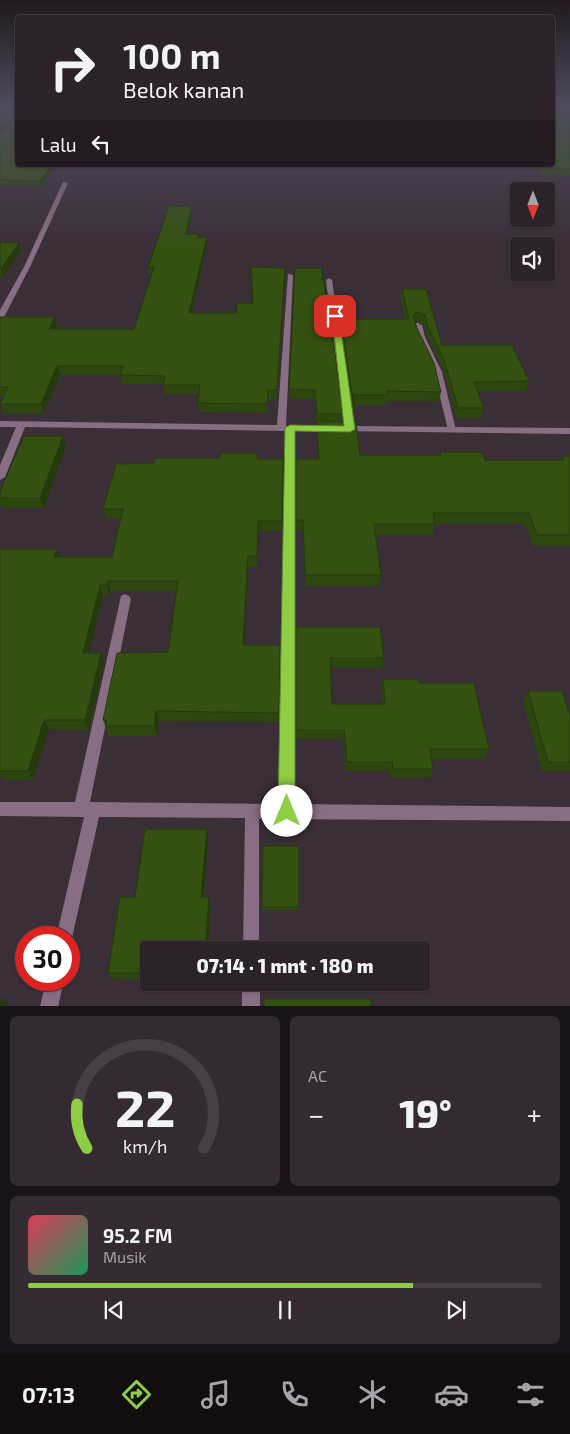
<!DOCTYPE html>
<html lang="id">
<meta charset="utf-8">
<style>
:root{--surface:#2c2229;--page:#342a31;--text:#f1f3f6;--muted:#a6a4a8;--line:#483f46;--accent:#8dce44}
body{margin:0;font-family:"Exo 2",sans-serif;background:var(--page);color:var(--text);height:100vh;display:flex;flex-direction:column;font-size:19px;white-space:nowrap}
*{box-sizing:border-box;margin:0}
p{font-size:16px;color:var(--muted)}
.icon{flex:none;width:28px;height:28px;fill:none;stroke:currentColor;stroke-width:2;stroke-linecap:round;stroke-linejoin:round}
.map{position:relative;height:1006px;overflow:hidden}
.side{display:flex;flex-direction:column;gap:10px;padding:10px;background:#181317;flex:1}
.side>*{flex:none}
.guide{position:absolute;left:15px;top:15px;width:540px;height:152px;border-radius:5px;box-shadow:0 1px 4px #0004,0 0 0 1px var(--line);background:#2c2229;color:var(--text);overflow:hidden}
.needle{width:32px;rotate:180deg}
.controls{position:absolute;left:510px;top:182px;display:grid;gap:10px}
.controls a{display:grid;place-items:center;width:45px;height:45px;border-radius:5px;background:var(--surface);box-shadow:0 1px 4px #0004,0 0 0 1px var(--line);font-size:25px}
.speed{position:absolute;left:15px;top:926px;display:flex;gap:10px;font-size:25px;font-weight:700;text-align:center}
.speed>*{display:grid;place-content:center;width:65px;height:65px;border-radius:50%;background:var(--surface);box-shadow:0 1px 4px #0004,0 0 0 1px var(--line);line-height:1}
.speed .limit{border:8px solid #d22;background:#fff;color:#111}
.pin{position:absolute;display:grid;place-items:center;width:42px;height:42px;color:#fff;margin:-21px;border-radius:10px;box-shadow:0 2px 8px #0006}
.me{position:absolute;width:55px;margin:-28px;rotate:0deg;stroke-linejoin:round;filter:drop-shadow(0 0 4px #0008)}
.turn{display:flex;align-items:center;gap:18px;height:105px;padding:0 25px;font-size:22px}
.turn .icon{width:65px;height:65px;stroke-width:2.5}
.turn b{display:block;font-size:35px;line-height:42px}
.then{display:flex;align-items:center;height:48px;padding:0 25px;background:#0003;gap:10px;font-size:19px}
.big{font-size:38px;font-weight:800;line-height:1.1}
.side .tile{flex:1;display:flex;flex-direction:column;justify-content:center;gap:8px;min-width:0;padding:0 18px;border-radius:8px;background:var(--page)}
.side .dial{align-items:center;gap:0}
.dial svg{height:130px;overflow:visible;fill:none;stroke:var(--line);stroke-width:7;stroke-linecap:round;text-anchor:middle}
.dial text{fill:var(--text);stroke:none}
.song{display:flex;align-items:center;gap:15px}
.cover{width:60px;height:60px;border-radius:8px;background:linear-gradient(135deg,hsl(350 70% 55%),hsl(150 70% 35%))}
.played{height:5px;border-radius:2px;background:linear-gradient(90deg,var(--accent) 75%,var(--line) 75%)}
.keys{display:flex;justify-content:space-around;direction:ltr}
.heat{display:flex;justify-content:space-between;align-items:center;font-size:28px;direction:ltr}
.side .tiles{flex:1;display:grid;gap:10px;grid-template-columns:1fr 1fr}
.tile:last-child{grid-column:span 2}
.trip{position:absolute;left:140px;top:941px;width:290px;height:50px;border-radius:5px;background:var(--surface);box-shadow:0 1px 4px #0004,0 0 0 1px var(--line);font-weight:800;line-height:50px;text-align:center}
.tabs{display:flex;height:80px;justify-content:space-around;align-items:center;background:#120e10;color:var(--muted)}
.tabs .icon{width:35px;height:35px}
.tabs .selected{color:var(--accent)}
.tabs b{font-size:22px;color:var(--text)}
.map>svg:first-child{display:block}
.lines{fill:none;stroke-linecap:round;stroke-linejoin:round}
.lane{fill:#886e82;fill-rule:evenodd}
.street{fill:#886e82;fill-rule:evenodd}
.wall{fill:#2d460f}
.shaded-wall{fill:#24390c}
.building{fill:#345111;stroke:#24390c}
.route{fill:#8dce44;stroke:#5c862c}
</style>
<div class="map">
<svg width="570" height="1007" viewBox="0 0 570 1007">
<rect width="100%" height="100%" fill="#3a2e37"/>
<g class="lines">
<!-- lane -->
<polygon class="lane" points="415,323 418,323 422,325 425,337 442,372 456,430 455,432 449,432 448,430 434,372 417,337 414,325"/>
<!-- street -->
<g class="street">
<rect x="552" y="106" width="18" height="2"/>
<polygon points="63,182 68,183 30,267 4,317 0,319 0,310 24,267"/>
<polygon points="288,274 293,275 286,426 329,426 333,429 329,432 294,431 294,804 570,807 570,821 259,819 259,950 243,950 245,818 99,817 72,938 69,944 69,938 56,938 84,817 0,816 0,802 75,802 121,596 125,594 129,596 131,599 90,802 280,804 286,431 25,427 5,477 0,480 0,465 16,427 0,427 0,421 277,425"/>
<polygon points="329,278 332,280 353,426 570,428 570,434 341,431 340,429 341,427 344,426 326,280"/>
<polygon points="46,980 64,980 58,1007 40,1007"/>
<rect x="242" y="982" width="18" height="25"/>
</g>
</g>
<!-- wall -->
<g class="wall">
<polygon points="566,105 570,105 570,115 565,108"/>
<polygon points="570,116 570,175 544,175 537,165 552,165"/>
<polygon points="0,133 18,165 56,165 41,186 0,186"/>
<polygon points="191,206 192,214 188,234 199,234 200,238 207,245 192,313 236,313 253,303 285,276 277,399 268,399 268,413 199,412 198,403 199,394 164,394 163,384 122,384 120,375 60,375 44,413 3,413 0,404 4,396 0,396 0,317 55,317 57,326 55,329 134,329 152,275 150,274 148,267"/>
<polygon points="0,242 21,250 3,277 0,277"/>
<polygon points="322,280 325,294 343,414 342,422 360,455 439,455 440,452 485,460 561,460 563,456 570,456 570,546 533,546 525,524 435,524 433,535 376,535 381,575 379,586 305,586 303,531 296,531 296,459 318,459 317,432 317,423 316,423 315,399 289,399 289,389"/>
<polygon points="402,289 426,289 442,345 529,381 526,391 477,391 484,408 481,418 456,418 444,371 427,336 424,325 415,321 417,328 441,392 439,401 387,401 386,405 354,405 353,416 341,328 341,319 405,319 401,298"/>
<polygon points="66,447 44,508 2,508 0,504 0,491"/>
<polygon points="258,459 283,459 282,531 258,531 257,567 248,567 244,645 280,645 279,722 159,721 157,736 109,736 103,720 168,652 177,591 110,591 109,595 103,595 89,653 101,653 104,663 89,730 49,730 33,780 3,780 0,775 0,549 59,557 112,557 121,519 106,519 103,509 154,463"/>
<polygon points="296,627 384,658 382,668 331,668 332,704 382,704 381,689 383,679 419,683 489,749 484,759 431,759 433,769 430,778 391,778 390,771 345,771 343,739 296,739"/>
<polygon points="528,691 570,715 570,771 542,771 523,701"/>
<polygon points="208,838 204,897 211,905 149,950 149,980 113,979 108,973 135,897"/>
<polygon points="299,846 299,910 262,910 262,907"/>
</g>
<!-- shaded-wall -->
<g class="shaded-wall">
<polygon points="17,115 18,120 0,133 0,127"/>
<polygon points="51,165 56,165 41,186 40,181"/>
<polygon points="191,206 192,214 186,242 186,234"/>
<polygon points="207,237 207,245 190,321 189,313"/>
<polygon points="19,243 21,250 3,277 1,269"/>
<polygon points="285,268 285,276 277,399 277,390"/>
<polygon points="55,317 57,326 51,337 49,329"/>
<polygon points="57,366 60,375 44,413 41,404"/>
<polygon points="63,436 66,447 44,508 40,498"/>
<polygon points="57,549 60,559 54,557"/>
<polygon points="248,556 248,567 244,655 243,645"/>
<polygon points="108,581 110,591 109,595 107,585"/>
<polygon points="100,585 103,595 87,663 83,653"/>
<polygon points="101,653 104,663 89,730 85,720"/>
<polygon points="156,711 159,721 157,736 154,726"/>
<polygon points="44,720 49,730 33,780 28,771"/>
<polygon points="207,829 208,838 203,905 201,897"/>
<polygon points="209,897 211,905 208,950 205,950"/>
<polygon points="1,997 8,1003 7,1007 0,1007"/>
</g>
<!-- building -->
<g class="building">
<polygon points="0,105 18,105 18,118 17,115 0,127"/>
<polygon points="552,105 559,105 570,116 570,169 545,169 542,165 552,165"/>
<polygon points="18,122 18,165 51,165 40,181 0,180 0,133"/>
<polygon points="169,206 191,206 186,234 199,234 198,238 207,237 189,313 236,313 237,303 253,303 251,267 285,268 277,390 268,390 267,404 198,403 200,385 163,385 165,376 120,375 123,366 57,366 41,404 0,404 8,387 0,387 0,317 55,317 49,329 134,329 154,267 148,267"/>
<polygon points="0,242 19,243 1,269 0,269"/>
<polygon points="295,268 322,268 322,280 324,280 325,294 327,294 343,414 317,414 315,390 289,389"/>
<polygon points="402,289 426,289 442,345 512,345 529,381 474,382 484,408 458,408 445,362 428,327 425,315 416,312 413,316 417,328 434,363 441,392 387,391 387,395 353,395 354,406 341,319 409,319"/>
<polygon points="317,421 356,422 360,455 441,455 440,452 482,452 485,460 564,460 563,456 570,456 570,535 537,535 529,513 433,513 435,524 374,524 381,575 305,575 303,520 296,520 296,459 319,459"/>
<polygon points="24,436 63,436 40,498 0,498 0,491"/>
<polygon points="220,453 258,453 257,459 283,459 282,521 258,521 257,556 248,556 243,645 280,645 279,713 156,711 154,726 106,726 107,720 103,720 117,653 168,652 178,581 108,581 107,585 100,585 83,653 101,653 85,720 44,720 28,771 0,771 0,549 57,549 54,557 112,557 123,509 103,509 116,464 154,463 155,458 220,458"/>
<polygon points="296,627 380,627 384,658 330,658 332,704 385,704 383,679 418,679 419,683 474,683 489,749 430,749 433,769 393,769 392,762 347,762 344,730 296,730"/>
<polygon points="528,691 562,691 570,715 570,762 548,762"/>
<polygon points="145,829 207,829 201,897 209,897 205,950 149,950 149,973 108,973 120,897 135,897"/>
<polygon points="263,846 299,846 299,907 262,907"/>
<rect x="264" y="999" width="107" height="8"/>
</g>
<!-- sky -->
<linearGradient id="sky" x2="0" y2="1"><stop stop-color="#20191e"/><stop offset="0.43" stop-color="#4f4c5e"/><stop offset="1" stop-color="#4f4c5e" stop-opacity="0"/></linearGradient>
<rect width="570" height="246" fill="url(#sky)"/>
<!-- route -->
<polygon class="route" points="332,315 339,316 355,429 350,432 295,431 295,811 293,817 287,819 281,817 278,811 285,428 290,425 344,426"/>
</svg>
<div class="controls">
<a><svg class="needle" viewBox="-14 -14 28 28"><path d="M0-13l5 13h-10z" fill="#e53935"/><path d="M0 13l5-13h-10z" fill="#a6a4a8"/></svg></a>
<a><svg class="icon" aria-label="sound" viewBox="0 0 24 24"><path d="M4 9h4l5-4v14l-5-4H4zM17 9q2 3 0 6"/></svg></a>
</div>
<div class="speed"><div class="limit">30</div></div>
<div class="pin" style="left:335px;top:316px;background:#d93025"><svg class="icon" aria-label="arrive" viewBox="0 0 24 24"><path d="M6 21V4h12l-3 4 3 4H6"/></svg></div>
<svg class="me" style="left:287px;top:811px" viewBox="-20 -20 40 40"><circle r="19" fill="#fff"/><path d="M0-13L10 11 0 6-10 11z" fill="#8dce44"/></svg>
<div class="trip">07:14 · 1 mnt · 180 m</div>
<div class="guide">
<div class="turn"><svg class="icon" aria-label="right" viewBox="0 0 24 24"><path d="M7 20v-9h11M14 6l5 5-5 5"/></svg><div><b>100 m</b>Belok kanan</div></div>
<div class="then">Lalu<svg class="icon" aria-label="left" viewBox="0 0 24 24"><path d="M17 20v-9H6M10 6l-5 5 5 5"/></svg></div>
</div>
</div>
<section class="side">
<div class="tiles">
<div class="tile dial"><svg viewBox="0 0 100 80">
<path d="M14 69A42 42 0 1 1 86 69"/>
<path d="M14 69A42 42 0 0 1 8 42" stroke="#8dce44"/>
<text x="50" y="56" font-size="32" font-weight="700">22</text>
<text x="50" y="72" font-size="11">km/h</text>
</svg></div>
<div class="tile"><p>AC</p>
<div class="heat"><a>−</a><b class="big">19°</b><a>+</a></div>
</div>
<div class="tile">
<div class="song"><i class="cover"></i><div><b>95.2 FM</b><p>Musik</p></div></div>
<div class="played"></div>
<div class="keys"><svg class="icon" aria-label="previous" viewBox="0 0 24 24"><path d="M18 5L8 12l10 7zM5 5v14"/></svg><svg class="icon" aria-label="pause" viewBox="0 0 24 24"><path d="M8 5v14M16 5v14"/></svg><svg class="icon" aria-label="next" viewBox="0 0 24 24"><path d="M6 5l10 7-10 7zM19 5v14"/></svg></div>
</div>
</div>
</section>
<nav class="tabs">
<b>07:13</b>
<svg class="icon selected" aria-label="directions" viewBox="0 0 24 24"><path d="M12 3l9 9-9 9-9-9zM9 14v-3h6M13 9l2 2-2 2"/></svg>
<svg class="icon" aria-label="music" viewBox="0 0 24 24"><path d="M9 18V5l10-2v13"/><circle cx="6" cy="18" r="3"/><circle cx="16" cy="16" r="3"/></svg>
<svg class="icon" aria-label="phone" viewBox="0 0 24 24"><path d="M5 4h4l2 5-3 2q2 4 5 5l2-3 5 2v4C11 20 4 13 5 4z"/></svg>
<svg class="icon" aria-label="climate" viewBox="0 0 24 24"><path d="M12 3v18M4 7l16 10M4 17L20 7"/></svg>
<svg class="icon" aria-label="car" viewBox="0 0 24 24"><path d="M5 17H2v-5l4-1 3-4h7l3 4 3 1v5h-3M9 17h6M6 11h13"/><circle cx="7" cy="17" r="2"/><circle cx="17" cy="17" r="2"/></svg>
<svg class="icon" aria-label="filters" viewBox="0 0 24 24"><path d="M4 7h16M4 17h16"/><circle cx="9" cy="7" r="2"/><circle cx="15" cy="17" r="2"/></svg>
</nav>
